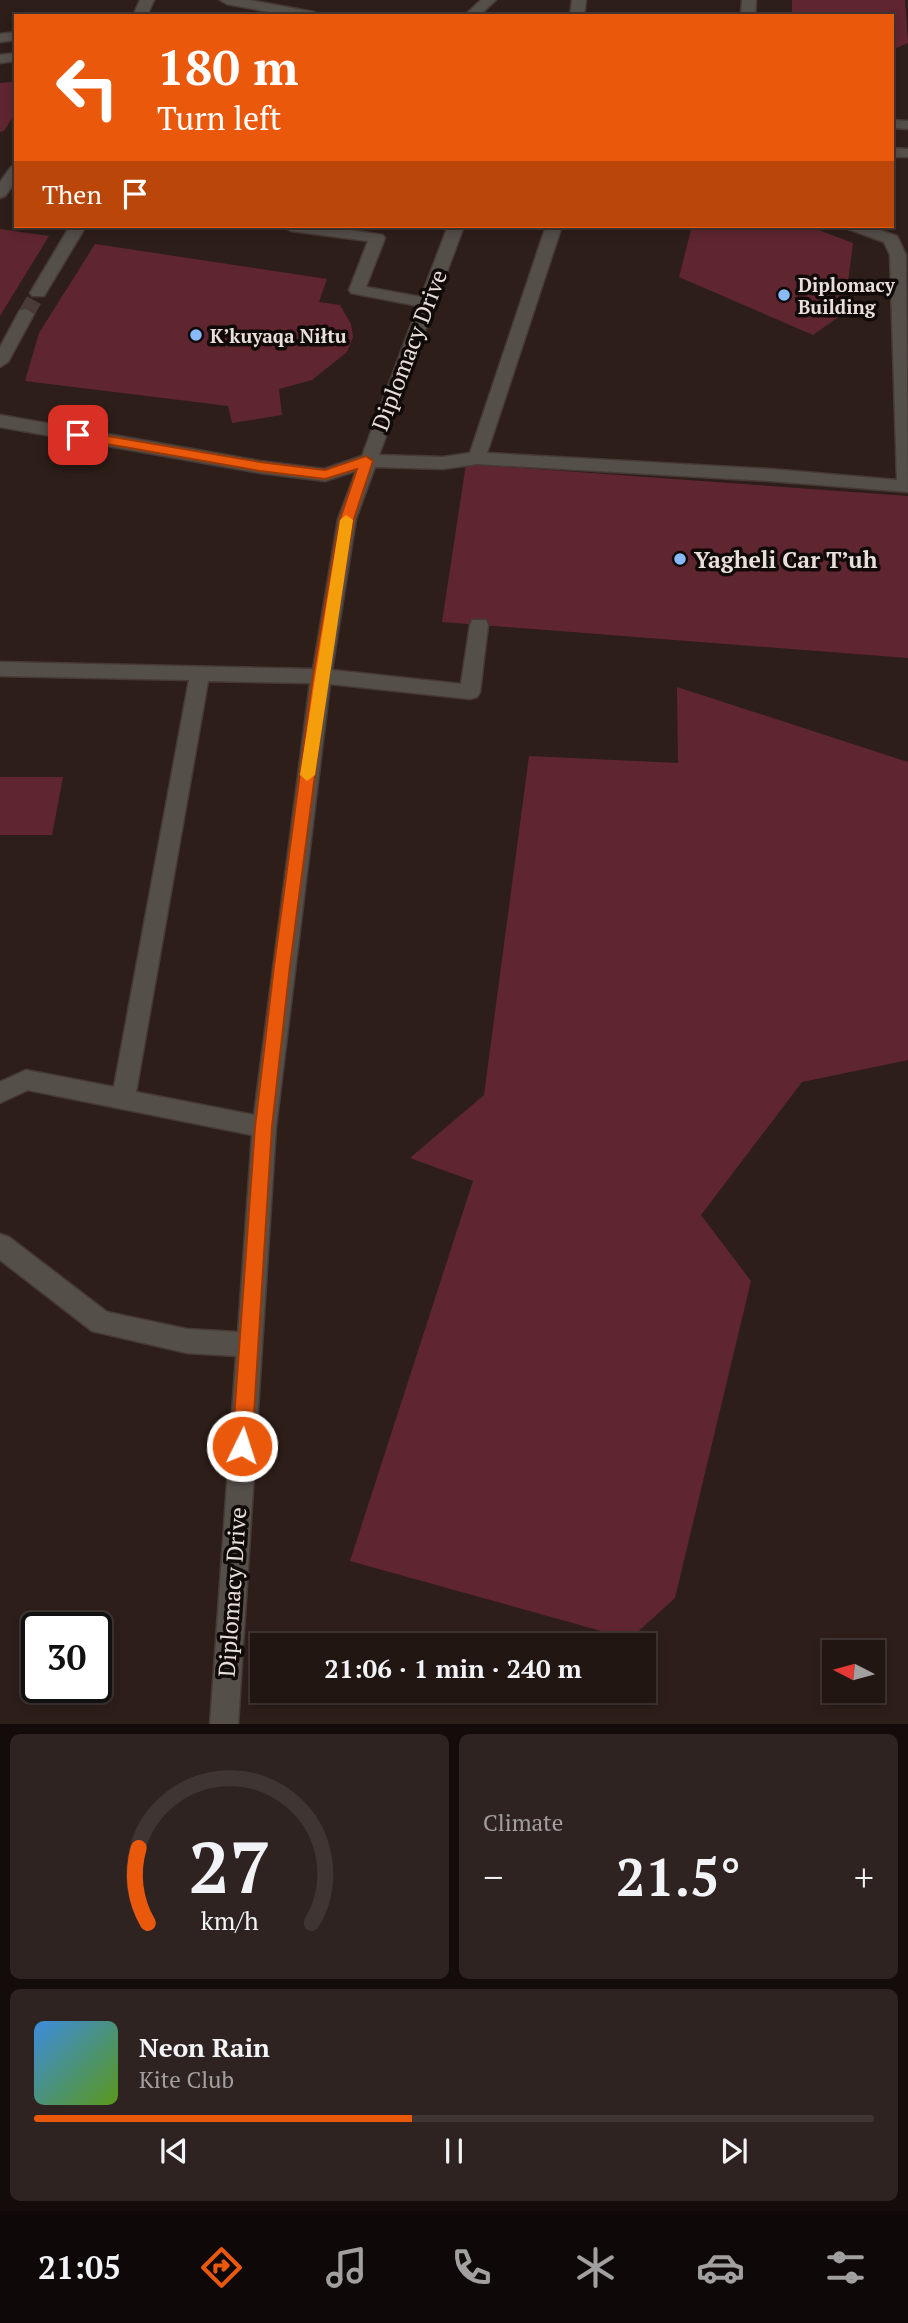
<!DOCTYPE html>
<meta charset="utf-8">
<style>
:root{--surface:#221613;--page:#2e2321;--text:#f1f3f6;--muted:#a29fa0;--line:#3f3533;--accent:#ea580c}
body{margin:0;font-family:"PT Serif",serif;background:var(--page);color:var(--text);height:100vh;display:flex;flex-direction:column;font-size:26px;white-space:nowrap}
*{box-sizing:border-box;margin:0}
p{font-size:23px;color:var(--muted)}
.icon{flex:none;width:38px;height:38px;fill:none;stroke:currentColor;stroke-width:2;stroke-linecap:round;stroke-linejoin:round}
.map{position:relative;height:1724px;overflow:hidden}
.sheet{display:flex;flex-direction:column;gap:10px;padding:10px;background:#130c0a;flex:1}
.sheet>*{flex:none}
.guide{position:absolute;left:14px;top:14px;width:880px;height:214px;border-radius:0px;box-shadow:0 4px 10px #0003,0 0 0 2px var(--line);background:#ea580c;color:#fff;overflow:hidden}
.needle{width:46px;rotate:276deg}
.tools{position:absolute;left:822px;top:1640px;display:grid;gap:14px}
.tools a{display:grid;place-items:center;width:63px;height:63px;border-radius:0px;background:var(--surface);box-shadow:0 4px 10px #0003,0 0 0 2px var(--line);font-size:35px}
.speed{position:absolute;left:21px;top:1612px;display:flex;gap:14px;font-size:35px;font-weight:700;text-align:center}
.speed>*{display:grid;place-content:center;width:91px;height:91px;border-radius:50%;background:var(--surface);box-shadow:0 4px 10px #0003,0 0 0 2px var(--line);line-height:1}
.speed .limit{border:4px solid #111;border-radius:10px;background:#fff;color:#111}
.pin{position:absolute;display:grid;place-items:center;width:60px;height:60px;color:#fff;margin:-30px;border-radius:14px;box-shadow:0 4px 10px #0006}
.me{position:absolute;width:77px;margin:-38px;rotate:4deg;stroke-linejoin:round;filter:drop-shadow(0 0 5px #0008)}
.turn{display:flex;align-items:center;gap:24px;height:147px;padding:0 28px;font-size:32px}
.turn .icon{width:91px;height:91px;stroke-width:2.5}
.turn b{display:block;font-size:49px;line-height:60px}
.then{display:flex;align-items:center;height:66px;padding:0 28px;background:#0003;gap:14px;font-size:26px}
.big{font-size:52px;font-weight:600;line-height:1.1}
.sheet .card{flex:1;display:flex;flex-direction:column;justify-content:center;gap:10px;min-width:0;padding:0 24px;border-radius:10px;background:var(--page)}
.sheet .dial{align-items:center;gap:0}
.dial svg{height:182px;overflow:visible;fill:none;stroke:var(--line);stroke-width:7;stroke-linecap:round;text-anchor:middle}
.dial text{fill:var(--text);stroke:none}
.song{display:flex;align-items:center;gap:21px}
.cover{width:84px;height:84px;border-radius:10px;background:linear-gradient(135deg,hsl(210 70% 55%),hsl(90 70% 35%))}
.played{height:7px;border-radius:4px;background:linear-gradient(90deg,var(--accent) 45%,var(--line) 45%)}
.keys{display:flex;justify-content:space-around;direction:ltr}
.heat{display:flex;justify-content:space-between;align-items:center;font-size:38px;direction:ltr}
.sheet .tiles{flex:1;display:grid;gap:10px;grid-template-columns:1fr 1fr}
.card:last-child{grid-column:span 2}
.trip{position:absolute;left:250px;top:1633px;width:406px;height:70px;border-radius:0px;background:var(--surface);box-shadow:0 4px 10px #0003,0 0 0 2px var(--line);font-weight:600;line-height:70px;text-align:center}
.dock{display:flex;height:112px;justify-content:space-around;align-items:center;background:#0e0908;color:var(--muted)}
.dock .icon{width:49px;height:49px}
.dock .selected{color:var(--accent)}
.dock b{font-size:32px;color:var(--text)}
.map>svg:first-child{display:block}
.building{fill:#602630}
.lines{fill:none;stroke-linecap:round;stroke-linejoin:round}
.minor-tunnel{stroke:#493b36;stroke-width:16;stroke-dasharray:16 8;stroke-linecap:butt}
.minor-casing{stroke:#473934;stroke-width:3}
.minor{fill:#554f4a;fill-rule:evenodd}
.route{fill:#ea580c;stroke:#983908;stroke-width:2}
.slow{fill:#f59e0b}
.poi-dot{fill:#89bafc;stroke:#100a08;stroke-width:2.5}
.labels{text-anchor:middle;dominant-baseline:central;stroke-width:7;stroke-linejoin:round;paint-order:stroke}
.far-poi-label{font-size:19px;font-weight:bold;fill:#e8deda;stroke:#100a08;text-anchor:start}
.street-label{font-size:23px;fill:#e8deda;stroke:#100a08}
.poi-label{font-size:23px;font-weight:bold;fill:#e8deda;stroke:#100a08;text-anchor:start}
</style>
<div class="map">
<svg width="908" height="1725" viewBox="0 0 908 1725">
<rect width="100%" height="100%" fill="#2d1e19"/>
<!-- building -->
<g class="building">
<polygon points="792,0 905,0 908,43 892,50 892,16 792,16"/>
<polygon points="11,82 16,89 16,112 4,131 0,132 0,83"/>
<polygon points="692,226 808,226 853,243 844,313 813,335 679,277"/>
<polygon points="0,229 49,236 0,316"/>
<polygon points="95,244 327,279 319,302 340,305 351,324 353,337 347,352 312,380 279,389 282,415 232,423 228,406 25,381 39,333"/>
<polygon points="466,464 908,496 908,658 442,622"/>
<polygon points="677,687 908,762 908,1060 802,1082 701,1215 751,1281 675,1598 630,1639 350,1561 473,1181 410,1158 484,1095 529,756 678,763"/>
<polygon points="0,777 63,777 52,835 0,835"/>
</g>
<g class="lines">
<!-- minor-tunnel -->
<polyline class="minor-tunnel" points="26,314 38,293"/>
<defs>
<g id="minor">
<polygon points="140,0 154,0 147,16 133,16"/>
<polygon points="220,0 249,0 314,12 321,16 290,16 227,4"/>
<polygon points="481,0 496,0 479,16 464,16"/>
<polygon points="572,0 586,0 584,16 570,16"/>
<polygon points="742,0 756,0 755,16 741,16"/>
<polygon points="16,32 16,40 0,42 0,34"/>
<polygon points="16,53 16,61 0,63 0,55"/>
<polygon points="892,120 908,121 908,129 892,128"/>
<polygon points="892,148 908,149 908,157 892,157"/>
<polygon points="16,166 16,181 5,196 0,198 0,182 11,167"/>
<polygon points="70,226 86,226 44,296 32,296 30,293"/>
<path d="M 283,226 L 323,226 L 383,235 L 385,238 L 366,287 L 421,297 L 448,226 L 464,226 L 379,455 L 443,457 L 470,453 L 546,226 L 562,226 L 487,453 L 770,469 L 897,480 L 890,255 L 884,242 L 848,229 L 846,226 L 868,226 L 897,236 L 906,255 L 908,492 L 770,481 L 477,464 L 443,469 L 375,467 L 356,519 L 332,670 L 461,684 L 470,625 L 472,620 L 486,620 L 488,625 L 480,692 L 477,697 L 470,699 L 330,684 L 276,1127 L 238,1725 L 210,1725 L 236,1356 L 187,1353 L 92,1331 L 0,1260 L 0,1234 L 9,1237 L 107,1312 L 187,1329 L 238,1332 L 252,1135 L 28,1090 L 0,1103 L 0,1082 L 26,1070 L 114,1087 L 189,680 L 0,676 L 0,662 L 313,669 L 338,519 L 356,471 L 325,481 L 260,473 L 0,427 L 0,415 L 260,461 L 324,469 L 362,456 L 418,306 L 351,293 L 349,290 L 368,241 L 291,231 ZM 208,681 L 310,683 L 254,1115 L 136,1092 Z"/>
<polygon points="26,309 34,314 8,362 0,367 0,347 20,310"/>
</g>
</defs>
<!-- minor casing -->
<use href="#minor" class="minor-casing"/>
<!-- minor -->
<use href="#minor" class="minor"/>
</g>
<!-- route -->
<polygon class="route" points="78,431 260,462 325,470 366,456 373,461 354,519 349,545 328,676 290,966 272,1127 252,1446 249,1453 242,1456 235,1453 232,1446 255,1127 274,966 313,676 335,545 340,519 357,469 325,479 260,471 73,438 71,435"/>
<!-- slow -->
<polygon class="slow" points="346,515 353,520 315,775 307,781 300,775 340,520"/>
<!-- markers -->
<g class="poi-dot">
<circle cx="784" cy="295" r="7"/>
<circle cx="196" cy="335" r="7"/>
<circle cx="680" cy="559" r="7"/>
</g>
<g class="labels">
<!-- far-poi labels -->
<g class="far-poi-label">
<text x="798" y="284">Diplomacy<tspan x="798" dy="22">Building</tspan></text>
<text x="210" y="335">K’kuyaqa Niłtu</text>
</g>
<!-- street labels -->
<g class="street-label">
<text transform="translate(409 350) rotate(-69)">Diplomacy Drive</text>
<text transform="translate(232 1592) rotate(-86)">Diplomacy Drive</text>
</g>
<!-- poi labels -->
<g class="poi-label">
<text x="694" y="559">Yagheli Car T’uh</text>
</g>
</g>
</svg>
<div class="tools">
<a><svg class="needle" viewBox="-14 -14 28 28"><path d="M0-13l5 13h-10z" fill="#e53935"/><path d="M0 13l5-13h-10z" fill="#a29fa0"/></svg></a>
</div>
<div class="speed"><div class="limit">30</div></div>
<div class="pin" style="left:78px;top:435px;background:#d93025"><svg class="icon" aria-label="arrive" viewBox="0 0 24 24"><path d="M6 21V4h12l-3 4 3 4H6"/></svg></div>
<svg class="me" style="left:242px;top:1446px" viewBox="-20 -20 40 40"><circle r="17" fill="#ea580c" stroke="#fff" stroke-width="3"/><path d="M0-11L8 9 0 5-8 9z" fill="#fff"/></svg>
<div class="trip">21:06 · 1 min · 240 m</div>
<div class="guide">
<div class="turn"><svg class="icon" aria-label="left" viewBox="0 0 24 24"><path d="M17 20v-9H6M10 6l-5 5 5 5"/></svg><div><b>180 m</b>Turn left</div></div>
<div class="then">Then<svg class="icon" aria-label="arrive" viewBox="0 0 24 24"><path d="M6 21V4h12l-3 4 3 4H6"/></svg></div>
</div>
</div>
<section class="sheet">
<div class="tiles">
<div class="card dial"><svg viewBox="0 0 100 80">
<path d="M14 69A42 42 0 1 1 86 69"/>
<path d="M14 69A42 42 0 0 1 10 36" stroke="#ea580c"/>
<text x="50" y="56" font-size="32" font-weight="700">27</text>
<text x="50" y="72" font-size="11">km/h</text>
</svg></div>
<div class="card"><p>Climate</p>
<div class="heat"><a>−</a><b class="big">21.5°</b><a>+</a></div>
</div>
<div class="card">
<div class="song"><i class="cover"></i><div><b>Neon Rain</b><p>Kite Club</p></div></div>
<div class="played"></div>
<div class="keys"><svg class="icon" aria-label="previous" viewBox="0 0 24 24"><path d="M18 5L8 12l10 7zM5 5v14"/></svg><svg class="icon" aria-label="pause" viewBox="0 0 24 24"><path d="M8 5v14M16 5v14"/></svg><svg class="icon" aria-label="next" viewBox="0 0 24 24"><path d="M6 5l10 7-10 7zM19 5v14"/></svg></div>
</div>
</div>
</section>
<nav class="dock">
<b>21:05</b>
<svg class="icon selected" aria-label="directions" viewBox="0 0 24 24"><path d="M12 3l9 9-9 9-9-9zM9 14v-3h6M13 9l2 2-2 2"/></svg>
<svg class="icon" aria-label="music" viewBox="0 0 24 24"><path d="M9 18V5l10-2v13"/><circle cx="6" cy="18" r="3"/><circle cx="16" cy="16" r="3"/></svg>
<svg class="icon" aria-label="phone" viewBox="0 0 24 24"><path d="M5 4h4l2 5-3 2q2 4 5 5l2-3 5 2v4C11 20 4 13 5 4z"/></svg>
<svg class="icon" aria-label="climate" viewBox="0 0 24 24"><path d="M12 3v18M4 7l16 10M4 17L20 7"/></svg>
<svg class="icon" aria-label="car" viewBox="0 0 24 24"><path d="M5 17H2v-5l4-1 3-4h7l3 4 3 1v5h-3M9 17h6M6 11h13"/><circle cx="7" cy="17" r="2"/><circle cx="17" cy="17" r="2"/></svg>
<svg class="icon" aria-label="filters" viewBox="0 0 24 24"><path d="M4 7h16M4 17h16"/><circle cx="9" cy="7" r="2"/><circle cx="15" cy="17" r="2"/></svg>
</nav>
